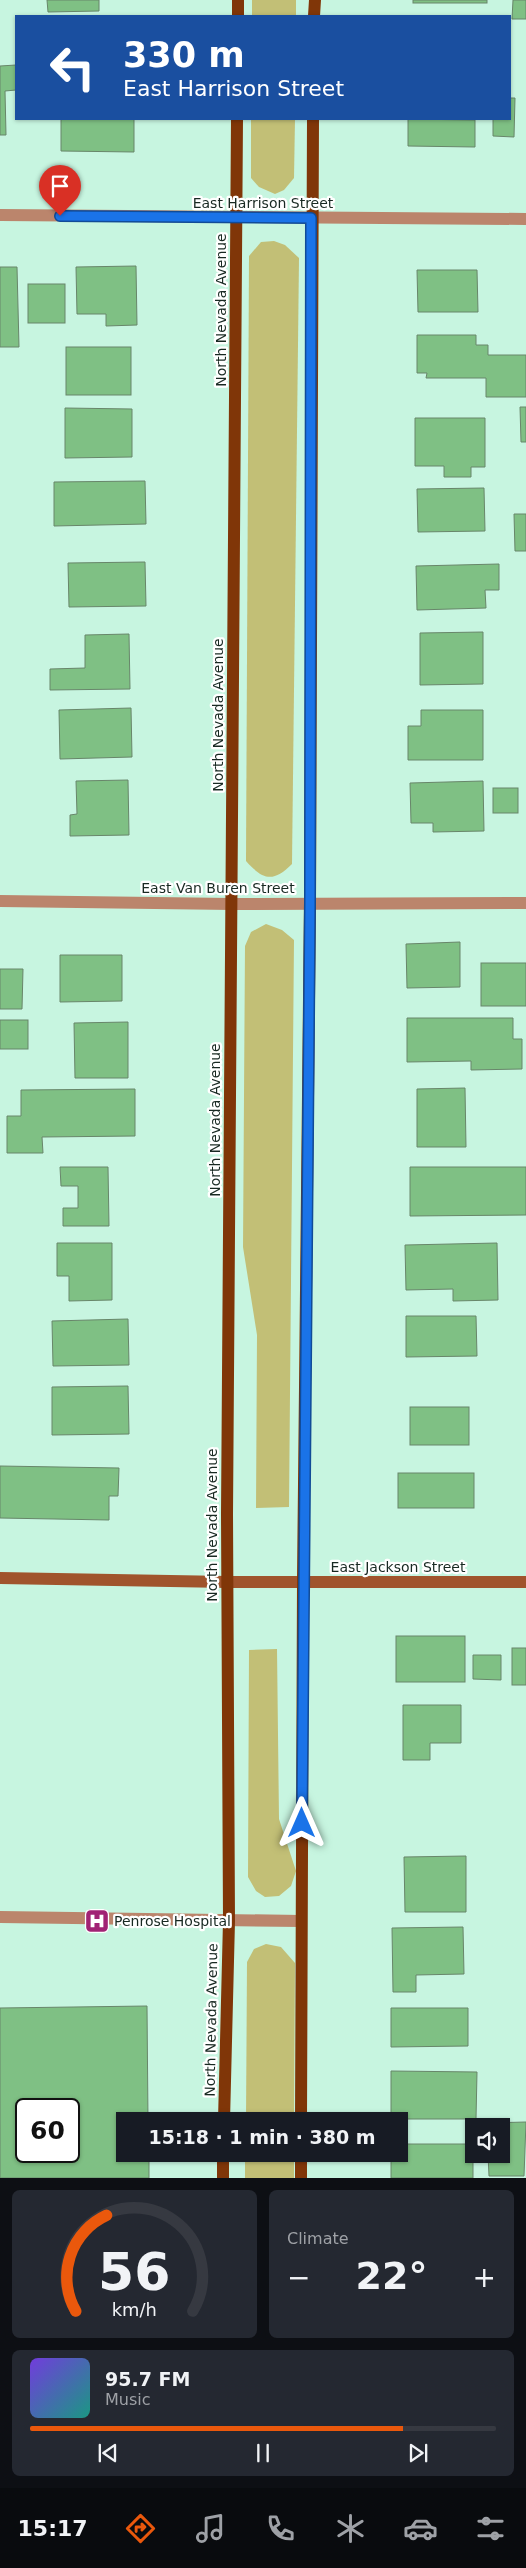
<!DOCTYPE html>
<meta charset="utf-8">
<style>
:root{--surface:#171b24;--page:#242831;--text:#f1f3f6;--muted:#9ea1a6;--line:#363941;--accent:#ea580c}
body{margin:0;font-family:"DejaVu Sans",sans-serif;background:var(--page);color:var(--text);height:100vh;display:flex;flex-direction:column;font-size:19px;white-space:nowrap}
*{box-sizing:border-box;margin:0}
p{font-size:16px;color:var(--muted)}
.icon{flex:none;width:28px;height:28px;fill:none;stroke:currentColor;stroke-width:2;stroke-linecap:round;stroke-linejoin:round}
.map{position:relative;height:2178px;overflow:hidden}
.drawer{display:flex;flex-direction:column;gap:12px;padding:12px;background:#0d0f14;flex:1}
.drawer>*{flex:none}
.top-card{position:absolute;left:15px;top:15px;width:496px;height:105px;border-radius:0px;box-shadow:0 1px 4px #0004;background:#1a4fa0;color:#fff;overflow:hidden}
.buttons{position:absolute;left:465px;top:2118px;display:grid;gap:10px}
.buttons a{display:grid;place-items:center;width:45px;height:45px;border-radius:0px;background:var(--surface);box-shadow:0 1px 4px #0004;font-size:25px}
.speed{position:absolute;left:15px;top:2098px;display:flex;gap:10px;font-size:25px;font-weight:700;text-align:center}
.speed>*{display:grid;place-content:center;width:65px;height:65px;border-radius:50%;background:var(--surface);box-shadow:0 1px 4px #0004;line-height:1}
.speed .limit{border:2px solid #111;border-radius:8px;background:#fff;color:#111}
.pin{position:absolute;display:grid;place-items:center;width:42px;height:42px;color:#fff;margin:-51px -21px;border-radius:50% 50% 50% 0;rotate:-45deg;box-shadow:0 0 5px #0007}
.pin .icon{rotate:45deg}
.me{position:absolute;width:55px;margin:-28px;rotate:0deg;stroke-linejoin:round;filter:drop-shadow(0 0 4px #0008)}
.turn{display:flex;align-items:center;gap:18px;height:105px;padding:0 25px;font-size:22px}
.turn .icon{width:65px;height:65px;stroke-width:2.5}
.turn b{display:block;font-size:35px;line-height:42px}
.big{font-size:38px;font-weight:600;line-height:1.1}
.drawer .card{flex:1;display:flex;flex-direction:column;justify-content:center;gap:8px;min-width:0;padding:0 18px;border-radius:8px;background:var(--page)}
.drawer .dial{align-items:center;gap:0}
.dial svg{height:130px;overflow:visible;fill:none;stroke:var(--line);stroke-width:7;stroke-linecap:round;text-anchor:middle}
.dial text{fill:var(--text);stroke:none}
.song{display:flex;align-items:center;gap:15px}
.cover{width:60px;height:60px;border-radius:8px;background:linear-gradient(135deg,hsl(260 70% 55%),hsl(170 70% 35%))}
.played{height:5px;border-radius:2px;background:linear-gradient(90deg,var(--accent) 80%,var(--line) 80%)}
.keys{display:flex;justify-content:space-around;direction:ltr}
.heat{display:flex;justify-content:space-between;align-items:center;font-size:28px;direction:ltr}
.drawer .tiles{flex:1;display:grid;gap:12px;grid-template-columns:1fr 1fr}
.card:last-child{grid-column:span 2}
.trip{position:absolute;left:116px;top:2112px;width:292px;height:50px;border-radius:0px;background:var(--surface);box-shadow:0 1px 4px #0004;font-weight:600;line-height:50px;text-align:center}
.tabs{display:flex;height:80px;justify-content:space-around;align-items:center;background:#090b0e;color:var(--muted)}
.tabs .icon{width:35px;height:35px}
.tabs .on{color:var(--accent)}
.tabs b{font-size:22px;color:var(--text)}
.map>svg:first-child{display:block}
.green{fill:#c2bf76}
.building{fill:#7fc084;stroke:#68866a;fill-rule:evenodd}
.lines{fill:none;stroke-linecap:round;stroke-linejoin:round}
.minor{stroke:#bb856c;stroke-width:12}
.secondary{stroke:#a0542c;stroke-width:12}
.primary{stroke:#803608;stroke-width:12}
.route-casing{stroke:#114b97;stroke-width:12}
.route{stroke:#1a73e8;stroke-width:9}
.labels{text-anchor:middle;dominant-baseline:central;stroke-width:4.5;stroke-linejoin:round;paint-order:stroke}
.street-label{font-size:14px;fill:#182922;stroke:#fff}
.poi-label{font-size:14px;fill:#182922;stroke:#fff;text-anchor:start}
</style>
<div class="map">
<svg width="526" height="2178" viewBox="0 0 526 2178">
<rect width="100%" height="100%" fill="#c7f5e0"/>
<!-- green -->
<g class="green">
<rect x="252" y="0" width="44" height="16"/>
<polygon points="251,119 295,119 294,178 284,190 275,194 259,187 251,178"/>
<path d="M 274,241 L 285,245 L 299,258 L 292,864 C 273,883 263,880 246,861 L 249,256 L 261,242 Z"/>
<polygon points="266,924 282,930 294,940 289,1507 256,1508 257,1335 243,1247 245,946 251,932"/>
<polygon points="277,1649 279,1819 296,1871 291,1886 279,1896 265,1897 256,1891 248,1877 249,1650"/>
<polygon points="266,1944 281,1947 295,1963 294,2121 246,2121 247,1962 254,1949"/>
<rect x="245" y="2154" width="49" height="24"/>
</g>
<!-- building -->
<g class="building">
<polygon points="47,0 99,0 99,11 48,12"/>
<rect x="413" y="0" width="74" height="3"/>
<polygon points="513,0 526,0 526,19 512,19"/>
<polygon points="16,65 16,90 5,91 6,135 0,135 0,66"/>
<polygon points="510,98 515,98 514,137 493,136 493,119 510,119"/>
<polygon points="61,119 134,119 134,152 61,151"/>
<polygon points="408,119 475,120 475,147 408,146"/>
<polygon points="136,266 137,325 106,326 106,314 77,314 76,267"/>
<polygon points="0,267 17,267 19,347 0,347"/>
<polygon points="417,270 477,270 478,312 418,312"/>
<rect x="28" y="284" width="37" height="39"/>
<polygon points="417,335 476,335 476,345 488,345 488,355 526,355 526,397 486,397 486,378 426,378 427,373 417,373"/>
<rect x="66" y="347" width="65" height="48"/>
<polygon points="520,407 526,407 526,442 521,442"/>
<polygon points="65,408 132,409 132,457 65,458"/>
<polygon points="415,418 485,418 485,467 471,467 471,477 444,477 444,466 415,466"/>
<polygon points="145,481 146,524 54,526 54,482"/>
<polygon points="484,488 485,531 418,532 417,489"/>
<polygon points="514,514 526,514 526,551 515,551"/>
<polygon points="145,562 146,606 69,607 68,563"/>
<polygon points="499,564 499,590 485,590 486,608 417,610 416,566"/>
<polygon points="483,632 483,684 420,685 420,633"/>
<polygon points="129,634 130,689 50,690 50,669 85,668 85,635"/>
<polygon points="131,708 132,757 60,759 59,710"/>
<polygon points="421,710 483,710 483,760 408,760 408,726 421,726"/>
<polygon points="128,780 129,835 70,836 70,815 77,814 76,781"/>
<polygon points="483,781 484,831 433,832 433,823 411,823 410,783"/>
<rect x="493" y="788" width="25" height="25"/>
<polygon points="460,942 460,987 407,988 406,944"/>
<polygon points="60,955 122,955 122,1001 60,1002"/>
<rect x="481" y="963" width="45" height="43"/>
<polygon points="0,969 23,969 22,1009 0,1009"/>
<polygon points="407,1018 513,1018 513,1039 522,1039 522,1069 471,1070 471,1061 407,1062"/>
<rect x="0" y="1020" width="28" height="29"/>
<polygon points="128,1022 128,1078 75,1078 74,1023"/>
<polygon points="465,1088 466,1147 417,1147 417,1089"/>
<polygon points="135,1089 135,1136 42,1137 43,1153 7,1153 7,1116 21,1116 21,1090"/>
<polygon points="60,1167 108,1167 109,1226 63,1226 63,1208 78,1208 78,1186 61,1186"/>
<polygon points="410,1167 526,1167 526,1215 410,1216"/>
<polygon points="57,1243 112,1243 112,1300 69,1301 69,1276 57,1276"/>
<polygon points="497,1243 498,1300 453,1301 453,1289 406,1290 405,1245"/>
<polygon points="406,1316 476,1316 477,1356 406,1357"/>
<polygon points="128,1319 129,1365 53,1366 52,1321"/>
<polygon points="128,1386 129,1434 52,1435 52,1387"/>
<rect x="410" y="1407" width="59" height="38"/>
<polygon points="0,1466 119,1468 118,1496 109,1496 109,1520 0,1518"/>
<rect x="398" y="1473" width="76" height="35"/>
<rect x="396" y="1636" width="69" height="46"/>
<rect x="512" y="1648" width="14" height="37"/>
<polygon points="473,1655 501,1655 501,1680 473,1679"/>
<polygon points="403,1705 461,1705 461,1743 430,1743 430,1760 403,1760"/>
<polygon points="466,1856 466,1912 405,1912 404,1857"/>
<polygon points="463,1927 464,1974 416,1975 416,1992 393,1992 392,1928"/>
<path d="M 147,2006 L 148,2121 L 125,2121 L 125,2154 L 149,2154 L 149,2178 L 0,2178 L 0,2008 ZM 26,2109 L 69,2109 L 69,2151 L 26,2151 Z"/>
<polygon points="391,2008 468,2008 468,2046 391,2047"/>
<polygon points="391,2071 477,2072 476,2119 391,2119"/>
<polygon points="526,2122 524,2176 489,2176 488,2154 501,2154 501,2126 488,2126 488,2123"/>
<polygon points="400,2144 473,2144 473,2178 391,2178 391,2154 400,2154"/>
</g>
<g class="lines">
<!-- minor -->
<g class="minor">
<polyline points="0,215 526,219"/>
<polyline points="0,901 232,904 526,903"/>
<polyline points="0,1917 301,1921"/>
</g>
<!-- secondary -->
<polyline class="secondary" points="0,1578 227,1582 526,1582"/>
<!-- primary -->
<g class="primary">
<polyline points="238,16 238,0"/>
<polyline points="314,16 315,0"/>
<polyline points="224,2121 229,1921 227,1514 237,119"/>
<polyline points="301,2121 303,1581 310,903 313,119"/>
<polyline points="223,2178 223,2154"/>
<polyline points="301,2178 301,2154"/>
</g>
</g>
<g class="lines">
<defs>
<polyline id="route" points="60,216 311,218 310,902 302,1823"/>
</defs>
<!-- route casing -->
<use href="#route" class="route-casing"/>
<!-- route -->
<use href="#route" class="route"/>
</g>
<!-- icons -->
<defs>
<symbol id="hospital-square" viewBox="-11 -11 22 22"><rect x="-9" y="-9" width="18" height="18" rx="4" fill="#a12274" stroke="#fff"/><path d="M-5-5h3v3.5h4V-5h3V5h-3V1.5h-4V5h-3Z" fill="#fff"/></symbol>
</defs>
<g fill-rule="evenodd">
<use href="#hospital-square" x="83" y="1907" width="28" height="28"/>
</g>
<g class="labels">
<!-- street labels -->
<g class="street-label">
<text x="263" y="203">East Harrison Street</text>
<text transform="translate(221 310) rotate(-90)">North Nevada Avenue</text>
<text transform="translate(218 715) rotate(-90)">North Nevada Avenue</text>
<text x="218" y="888">East Van Buren Street</text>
<text transform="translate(215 1120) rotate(-90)">North Nevada Avenue</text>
<text transform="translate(212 1525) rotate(-90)">North Nevada Avenue</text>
<text x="398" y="1567">East Jackson Street</text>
<text transform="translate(211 2020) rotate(-89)">North Nevada Avenue</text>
</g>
<!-- poi labels -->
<g class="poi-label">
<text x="114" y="1921">Penrose Hospital</text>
</g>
</g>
</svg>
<div class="buttons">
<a><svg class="icon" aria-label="sound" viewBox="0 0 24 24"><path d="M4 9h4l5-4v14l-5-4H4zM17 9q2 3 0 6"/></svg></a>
</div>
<div class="speed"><div class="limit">60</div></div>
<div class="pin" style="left:60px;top:216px;background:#d93025"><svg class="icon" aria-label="arrive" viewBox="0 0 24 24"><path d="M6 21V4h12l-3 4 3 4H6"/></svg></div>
<svg class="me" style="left:302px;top:1823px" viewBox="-20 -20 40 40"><path d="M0-17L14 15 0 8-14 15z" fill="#1a73e8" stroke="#fff" stroke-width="4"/></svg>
<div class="trip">15:18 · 1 min · 380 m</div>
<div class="top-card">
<div class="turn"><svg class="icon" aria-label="left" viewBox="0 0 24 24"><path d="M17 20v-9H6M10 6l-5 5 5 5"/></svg><div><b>330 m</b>East Harrison Street</div></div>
</div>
</div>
<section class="drawer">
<div class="tiles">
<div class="card dial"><svg viewBox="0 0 100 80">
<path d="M14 69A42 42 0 1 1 86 69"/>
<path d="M14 69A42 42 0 0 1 33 10" stroke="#ea580c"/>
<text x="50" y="56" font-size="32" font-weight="700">56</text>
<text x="50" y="72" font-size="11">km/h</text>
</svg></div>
<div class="card"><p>Climate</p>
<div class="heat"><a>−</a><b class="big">22°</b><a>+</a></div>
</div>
<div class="card">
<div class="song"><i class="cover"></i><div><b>95.7 FM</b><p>Music</p></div></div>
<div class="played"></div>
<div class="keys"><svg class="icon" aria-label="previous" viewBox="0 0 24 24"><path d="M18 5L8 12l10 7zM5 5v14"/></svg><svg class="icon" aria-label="pause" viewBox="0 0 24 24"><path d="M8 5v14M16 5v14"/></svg><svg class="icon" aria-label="next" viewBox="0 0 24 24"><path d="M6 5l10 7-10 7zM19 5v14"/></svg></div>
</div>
</div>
</section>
<nav class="tabs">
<b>15:17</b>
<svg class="icon on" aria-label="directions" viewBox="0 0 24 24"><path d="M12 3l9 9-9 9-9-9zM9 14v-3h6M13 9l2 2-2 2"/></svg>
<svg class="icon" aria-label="music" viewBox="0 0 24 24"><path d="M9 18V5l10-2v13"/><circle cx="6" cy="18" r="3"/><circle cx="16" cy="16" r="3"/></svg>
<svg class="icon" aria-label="phone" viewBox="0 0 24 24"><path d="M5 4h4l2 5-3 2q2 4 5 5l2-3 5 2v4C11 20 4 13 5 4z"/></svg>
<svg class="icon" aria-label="climate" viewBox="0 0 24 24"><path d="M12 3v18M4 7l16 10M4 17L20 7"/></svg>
<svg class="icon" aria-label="car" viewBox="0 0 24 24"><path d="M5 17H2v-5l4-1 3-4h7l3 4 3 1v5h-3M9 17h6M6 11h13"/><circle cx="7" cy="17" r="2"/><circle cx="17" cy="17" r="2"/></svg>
<svg class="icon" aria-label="filters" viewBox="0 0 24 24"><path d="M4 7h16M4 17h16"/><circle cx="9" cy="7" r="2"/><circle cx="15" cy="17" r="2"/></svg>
</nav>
